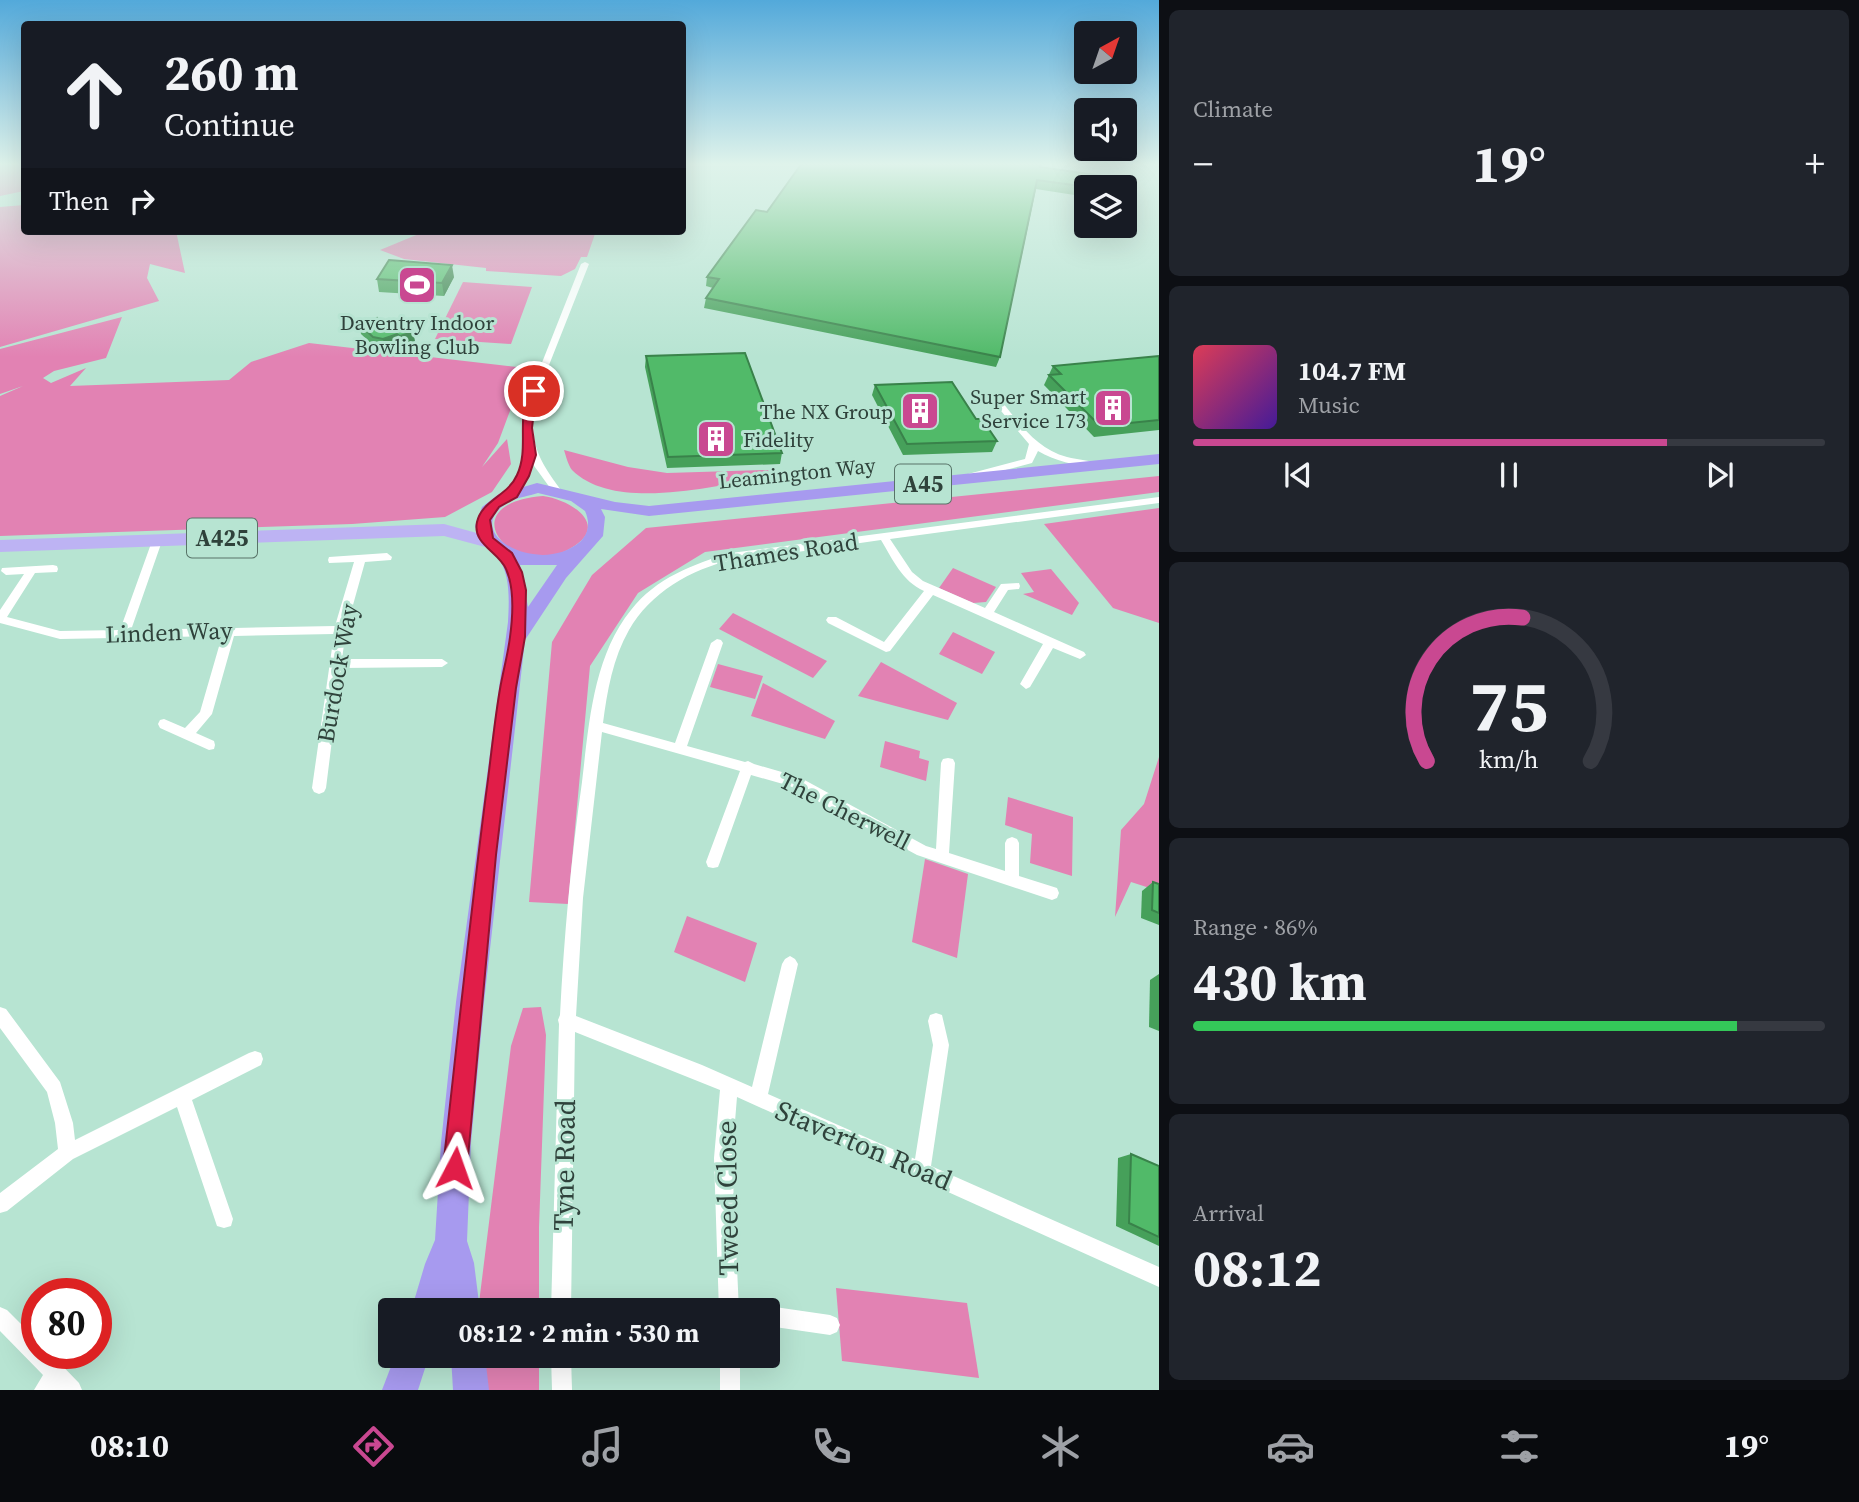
<!DOCTYPE html>
<meta charset="utf-8">
<style>
:root{--surface:#171b24;--page:#20242c;--text:#f1f3f6;--muted:#9ea1a6;--line:#363941;--accent:#c94891}
body{margin:0;font-family:"Source Serif 4",serif;background:var(--page);color:var(--text);height:100vh;display:flex;flex-direction:column;font-size:26px;white-space:nowrap}
*{box-sizing:border-box;margin:0}
p{font-size:23px;color:var(--muted)}
.icon{flex:none;width:38px;height:38px;fill:none;stroke:currentColor;stroke-width:2;stroke-linecap:round;stroke-linejoin:round}
.map{position:relative;flex:1;overflow:hidden}
.sheet{display:flex;flex-direction:column;gap:10px;padding:10px;background:#0d0f14;width:700px}
.sheet>*{flex:none}
.guide{position:absolute;left:21px;top:21px;width:665px;height:214px;border-radius:7px;box-shadow:0 7px 28px #0002;background:#171b24;color:var(--text);overflow:hidden}
.needle{width:46px;rotate:40deg}
.controls{position:absolute;left:1074px;top:21px;display:grid;gap:14px}
.controls a{display:grid;place-items:center;width:63px;height:63px;border-radius:7px;background:var(--surface);box-shadow:0 7px 28px #0002;font-size:35px}
.speed{position:absolute;left:21px;top:1278px;display:flex;gap:14px;font-size:35px;font-weight:700;text-align:center}
.speed>*{display:grid;place-content:center;width:91px;height:91px;border-radius:50%;background:var(--surface);box-shadow:0 7px 28px #0002;line-height:1}
.speed .limit{border:10px solid #d22;background:#fff;color:#111}
.pin{position:absolute;display:grid;place-items:center;width:60px;height:60px;color:#fff;margin:-30px;border:4px solid #fff;border-radius:50%;box-shadow:0 2px 7px #0007}
.me{position:absolute;width:77px;margin:-38px;rotate:4deg;stroke-linejoin:round;filter:drop-shadow(0 0 5px #0008)}
.turn{display:flex;align-items:center;gap:24px;height:147px;padding:0 28px;font-size:32px}
.turn .icon{width:91px;height:91px;stroke-width:2.5}
.turn b{display:block;font-size:49px;line-height:60px}
.then{display:flex;align-items:center;height:66px;padding:0 28px;background:#0003;gap:14px;font-size:26px}
.big{font-size:52px;font-weight:700;line-height:1.1}
.sheet .tile{flex:1;display:flex;flex-direction:column;justify-content:center;gap:10px;min-width:0;padding:0 24px;border-radius:10px;background:var(--page)}
.sheet .dial{align-items:center;gap:0}
.dial svg{height:182px;overflow:visible;fill:none;stroke:var(--line);stroke-width:7;stroke-linecap:round;text-anchor:middle}
.dial text{fill:var(--text);stroke:none}
.song{display:flex;align-items:center;gap:21px}
.cover{width:84px;height:84px;border-radius:10px;background:linear-gradient(135deg,hsl(350 70% 55%),hsl(260 70% 35%))}
.played{height:7px;border-radius:4px;background:linear-gradient(90deg,var(--accent) 75%,var(--line) 75%)}
.keys{display:flex;justify-content:space-around;direction:ltr}
.heat{display:flex;justify-content:space-between;align-items:center;font-size:38px;direction:ltr}
.charge{height:10px;border-radius:5px;background:linear-gradient(90deg,#34c759 86%,var(--line) 0)}
.trip{position:absolute;left:378px;top:1298px;width:402px;height:70px;border-radius:7px;background:var(--surface);box-shadow:0 7px 28px #0002;font-weight:700;line-height:70px;text-align:center}
.tab-bar{display:flex;height:112px;justify-content:space-around;align-items:center;background:#090b0e;color:var(--muted)}
.tab-bar .icon{width:49px;height:49px}
.tab-bar .active{color:var(--accent)}
.tab-bar b{font-size:32px;color:var(--text)}
main{display:flex;flex:1;min-height:0}
.map>svg:first-child{display:block}
.green{fill:#e282b3}
.lines{fill:none;stroke-linecap:round;stroke-linejoin:round}
.minor{fill:#fff;fill-rule:evenodd}
.primary{fill:#bdb3f3;fill-rule:evenodd}
.trunk{fill:#a79aef;fill-rule:evenodd}
.wall{fill:#46a05a}
.shaded-wall{fill:#39824a}
.building{fill:#51ba69;stroke:#39824a;stroke-width:2}
.route{fill:#e11d48;stroke:#92132f;stroke-width:2}
.labels{text-anchor:middle;dominant-baseline:central;stroke-width:6;stroke-linejoin:round;paint-order:stroke}
.far-poi-label{font-size:21px;fill:#2f423b;stroke:#b7e4d2;text-anchor:end}
.far-street-label{font-size:21px;fill:#2f423b;stroke:#b7e4d2}
.shield{fill:#b7e4d2;stroke:#587368;stroke-width:2}
.shield-label{font-size:23px;font-weight:bold;fill:#2f423b}
.street-label{font-size:24px;fill:#2f423b;stroke:#b7e4d2}
.near-street-label{font-size:28px;fill:#2f423b;stroke:#b7e4d2}
</style>
<main>
<div class="map">
<svg width="1159" height="1390" viewBox="0 0 1159 1390">
<rect width="100%" height="100%" fill="#b7e4d2"/>
<!-- green -->
<g class="green">
<polygon points="0,163 24,163 24,191 0,196"/>
<polygon points="24,205 24,231 176,231 185,273 150,264 147,278 159,301 0,347 0,207"/>
<polygon points="426,231 596,231 587,257 581,257 575,269 561,276 486,271 486,268 404,259 380,250"/>
<polygon points="463,282 532,287 511,344 435,339"/>
<polygon points="122,317 106,358 54,371 43,378 51,383 86,368 70,386 229,380 251,362 309,343 526,368 498,443 482,467 507,439 511,464 492,492 445,517 352,524 0,536 0,396 23,386 0,394 0,349"/>
<path d="M 564,450 L 628,467 L 667,473 L 768,470 L 771,477 C 717,485 615,513 572,470 C 568,465 566,456 564,450 Z"/>
<polygon points="1159,476 1159,492 705,552 638,593 590,666 568,904 529,902 552,642 592,575 646,528"/>
<path d="M 543,496 C 571,500 611,525 571,548 C 513,583 447,504 543,496 Z"/>
<polygon points="1159,508 1159,623 1113,608 1044,524"/>
<polygon points="953,568 996,587 986,602 973,603 939,588"/>
<polygon points="1051,569 1079,603 1072,615 1023,594 1034,592 1021,573"/>
<polygon points="733,613 827,661 813,678 719,629"/>
<polygon points="953,632 995,652 982,674 939,654"/>
<polygon points="881,662 957,703 948,720 858,696"/>
<polygon points="718,664 763,676 755,699 710,687"/>
<polygon points="763,683 835,721 825,739 751,716"/>
<polygon points="885,741 920,751 919,758 929,761 926,781 880,767"/>
<polygon points="1159,757 1159,891 1131,882 1115,917 1121,830 1144,804"/>
<polygon points="1008,797 1073,817 1072,876 1030,863 1032,834 1005,825"/>
<polygon points="925,859 968,874 957,958 912,942"/>
<polygon points="687,916 757,943 745,982 674,952"/>
<polygon points="541,1007 546,1035 539,1227 539,1311 478,1311 511,1046 523,1008"/>
<polygon points="836,1288 967,1303 979,1378 842,1361"/>
<polygon points="471,1356 539,1356 539,1390 466,1390"/>
</g>
<g class="lines">
<!-- minor -->
<g class="minor">
<path d="M 585,262 L 589,264 L 534,403 C 530,443 537,458 561,490 L 556,493 L 553,492 L 532,463 L 528,477 L 516,496 L 510,496 L 508,494 L 518,477 L 527,453 L 523,430 L 526,403 L 581,264 Z"/>
<path d="M 1000,402 L 1003,403 C 1021,426 1038,449 1067,457 C 1078,460 1091,460 1100,465 L 1095,468 C 1075,465 1055,461 1038,451 L 1032,463 L 971,479 L 968,478 L 968,474 L 1025,459 L 1029,444 L 996,405 Z"/>
<path d="M 1159,497 L 1159,503 L 890,539 L 912,572 L 923,581 L 985,608 L 1001,584 L 1019,583 L 1020,586 L 1019,589 L 1008,590 L 994,612 L 1084,652 L 1086,655 L 1080,659 L 1053,648 L 1030,687 L 1026,689 L 1020,684 L 1043,644 L 933,595 L 890,651 L 886,652 L 828,623 L 826,620 L 828,617 L 836,617 L 884,642 L 924,591 C 902,581 893,560 881,540 C 851,544 821,549 790,553 C 771,555 751,556 732,560 C 691,569 650,593 629,630 C 613,658 607,691 603,723 L 675,743 L 711,643 L 717,639 L 721,640 L 723,643 L 687,746 L 745,762 L 748,761 L 754,764 L 799,777 L 926,846 L 936,849 L 941,763 L 943,759 L 948,758 L 953,759 L 955,763 L 949,853 L 1005,871 L 1005,843 L 1007,839 L 1012,837 L 1017,839 L 1019,843 L 1019,876 L 1057,888 L 1059,893 L 1057,898 L 1052,900 L 917,855 L 790,786 L 751,775 L 720,862 L 718,867 L 713,868 L 708,867 L 706,862 L 740,771 L 602,732 L 583,898 L 576,1016 L 702,1065 L 752,1087 L 782,964 L 785,959 L 790,956 L 795,959 L 798,964 L 768,1094 L 915,1159 L 933,1045 L 928,1021 L 930,1015 L 936,1013 L 942,1015 L 949,1045 L 931,1166 L 1159,1267 L 1159,1287 L 737,1097 L 732,1158 L 739,1311 L 719,1311 L 714,1158 L 720,1090 L 575,1032 L 571,1311 L 551,1311 L 559,1024 L 558,1020 L 560,1015 C 564,937 571,859 582,782 C 589,724 593,657 631,610 C 656,578 693,564 731,553 Z"/>
<polygon points="157,538 162,541 131,630 225,628 230,626 234,628 335,626 354,562 329,563 328,560 329,557 387,553 392,557 391,560 365,562 346,630 342,659 442,659 448,663 442,667 341,668 326,788 324,792 319,794 314,792 312,788 334,634 234,636 212,714 196,733 214,741 215,745 214,749 209,750 160,728 158,724 160,720 164,719 185,728 200,712 222,636 60,639 0,623 0,610 24,574 6,575 1,571 2,568 53,565 57,566 58,569 57,572 35,573 7,617 60,631 120,630 152,541"/>
<polygon points="0,1007 6,1009 60,1082 73,1123 75,1140 249,1053 255,1051 261,1053 263,1059 261,1065 192,1100 233,1219 231,1226 224,1228 217,1226 177,1107 73,1159 7,1211 0,1213 0,1193 58,1149 55,1123 47,1092 0,1028"/>
<polygon points="768,1306 830,1315 837,1318 840,1325 837,1332 830,1335 768,1326 768,1311 760,1311"/>
<polygon points="0,1307 7,1310 37,1340 37,1353 50,1353 79,1383 82,1390 34,1390 43,1375 0,1331"/>
<polygon points="551,1356 571,1356 572,1390 552,1390"/>
<rect x="720" y="1356" width="20" height="34"/>
</g>
<!-- primary -->
<polygon class="primary" points="444,524 495,538 498,542 489,548 444,536 0,552 0,540"/>
<!-- trunk -->
<g class="trunk">
<path d="M 1159,454 L 1159,464 L 649,516 L 601,509 L 605,517 L 603,536 L 566,578 L 525,640 L 484,1002 L 471,1143 L 467,1241 L 474,1263 L 480,1311 L 446,1311 L 446,1308 L 445,1311 L 411,1311 L 425,1264 L 435,1240 L 441,1143 L 456,1002 L 508,622 C 509,603 511,572 497,557 C 487,546 481,541 475,526 L 482,507 L 499,494 L 537,483 L 615,502 L 649,506 ZM 538,493 L 571,501 L 585,511 C 590,522 589,533 581,541 C 538,579 455,530 511,501 C 519,497 529,496 538,493 ZM 520,565 L 557,565 L 528,607 Z"/>
<polygon points="395,1356 429,1356 418,1390 382,1390"/>
<polygon points="451,1356 485,1356 489,1390 453,1390"/>
</g>
</g>
<!-- wall -->
<g class="wall">
<polygon points="1040,167 1087,187 1087,197 1036,189 1000,357 996,367 704,308 706,298 713,288 706,286 707,277 767,212"/>
<polygon points="454,277 444,296 379,292 377,279"/>
<polygon points="359,324 384,325 413,332 415,342 402,347 399,344 385,349 375,347 361,334"/>
<polygon points="646,356 782,453 780,464 667,468 645,367"/>
<polygon points="1159,356 1159,430 1094,437 1044,385 1053,366"/>
<polygon points="875,385 976,419 997,441 992,452 903,455 872,395"/>
<polygon points="1153,882 1159,884 1159,925 1141,918 1142,891"/>
<polygon points="1159,974 1159,1031 1149,1027 1150,980"/>
<polygon points="1131,1154 1159,1166 1159,1246 1116,1226 1118,1158"/>
</g>
<!-- shaded-wall -->
<g class="shaded-wall">
<polygon points="452,265 454,277 444,296 442,283"/>
<polygon points="413,332 415,342 402,347 400,336"/>
<polygon points="397,334 399,344 385,349 383,339"/>
</g>
<!-- building -->
<g class="building">
<polygon points="802,163 1041,163 1040,167 1117,178 1117,187 1088,187 1037,180 1000,357 706,298 719,279 707,277 756,210 767,212"/>
<polygon points="389,260 452,265 442,283 377,279"/>
<polygon points="377,318 384,325 400,320 413,332 400,336 397,334 383,339 373,337 359,324"/>
<polygon points="745,353 782,453 668,457 646,356"/>
<polygon points="1159,356 1159,420 1100,426 1049,375 1061,374 1053,366"/>
<polygon points="952,382 976,419 982,419 997,441 907,444 875,385"/>
<polygon points="1153,882 1159,884 1159,913 1152,910"/>
<polygon points="1131,1154 1159,1166 1159,1237 1129,1223"/>
</g>
<!-- sky -->
<linearGradient id="sky" x2="0" y2="1"><stop stop-color="#53a9da"/><stop offset="0.46" stop-color="#dff3eb"/><stop offset="1" stop-color="#dff3eb" stop-opacity="0"/></linearGradient>
<rect width="1159" height="357" fill="url(#sky)"/>
<!-- route -->
<path class="route" d="M 531,389 L 540,391 L 535,403 L 532,428 L 536,455 L 529,476 L 517,497 L 499,507 L 490,520 L 493,538 L 512,553 L 522,572 L 526,590 L 525,637 L 516,688 L 496,855 L 467,1168 L 463,1176 L 455,1179 L 447,1176 L 443,1168 C 457,1043 470,918 486,794 C 491,759 494,723 500,689 C 503,671 508,654 510,637 C 513,615 515,589 506,569 C 499,552 472,544 477,522 C 482,500 508,496 517,475 C 530,447 515,417 531,389 Z"/>
<!-- icons -->
<defs>
<symbol id="stadium-square" viewBox="-11 -11 22 22"><rect x="-9" y="-9" width="18" height="18" rx="4" fill="#c94891" stroke="#b7e4d2"/><path d="M0-5a6.5 5 0 1 0 0 10a6.5 5 0 1 0 0-10ZM-3.5-1.8h7v3.6h-7Z" fill="#fff"/></symbol>
<symbol id="building-square" viewBox="-11 -11 22 22"><rect x="-9" y="-9" width="18" height="18" rx="4" fill="#c94891" stroke="#b7e4d2"/><path d="M-4-6H4V6H1V3H-1V6H-4ZM-2.5-4.3h1.7v1.8h-1.7ZM.8-4.3h1.7v1.8H.8ZM-2.5-1h1.7V.8h-1.7ZM.8-1h1.7V.8H.8Z" fill="#fff"/></symbol>
</defs>
<g fill-rule="evenodd">
<use href="#stadium-square" x="395" y="263" width="44" height="44"/>
<use href="#building-square" x="1091" y="386" width="44" height="44"/>
<use href="#building-square" x="898" y="389" width="44" height="44"/>
<use href="#building-square" x="694" y="417" width="44" height="44"/>
</g>
<g class="labels">
<!-- far-poi labels -->
<g class="far-poi-label">
<text x="417" y="322" text-anchor="middle">Daventry Indoor<tspan x="417" dy="24">Bowling Club</tspan></text>
<text x="1086" y="396">Super Smart<tspan x="1086" dy="24">Service 173</tspan></text>
<text x="893" y="411">The NX Group</text>
<text x="743" y="439" text-anchor="start">Fidelity</text>
</g>
<!-- far-street labels -->
<g class="far-street-label">
<text transform="translate(797 473) rotate(-6)">Leamington Way</text>
</g>
<!-- shield labels -->
<g class="shield">
<rect x="895" y="464.5" width="56" height="39" rx="5"/>
<rect x="187" y="518.5" width="70" height="39" rx="5"/>
</g>
<g class="shield-label">
<text x="923" y="484">A45</text>
<text x="222" y="538">A425</text>
</g>
<!-- street labels -->
<g class="street-label">
<text transform="translate(786 552) rotate(-9)">Thames Road</text>
<text transform="translate(169 632) rotate(-2)">Linden Way</text>
<text transform="translate(337 673) rotate(-80)">Burdock Way</text>
<text transform="translate(845 811) rotate(27)">The Cherwell</text>
</g>
<!-- near-street labels -->
<g class="near-street-label">
<text transform="translate(864 1145) rotate(23)">Staverton Road</text>
<text transform="translate(564 1165) rotate(-89)">Tyne Road</text>
<text transform="translate(727 1198) rotate(-91)">Tweed Close</text>
</g>
</g>
</svg>
<div class="controls">
<a><svg class="needle" viewBox="-14 -14 28 28"><path d="M0-13l5 13h-10z" fill="#e53935"/><path d="M0 13l5-13h-10z" fill="#9ea1a6"/></svg></a>
<a><svg class="icon" aria-label="sound" viewBox="0 0 24 24"><path d="M4 9h4l5-4v14l-5-4H4zM17 9q2 3 0 6"/></svg></a>
<a><svg class="icon" aria-label="layers" viewBox="0 0 24 24"><path d="M12 4l9 5-9 5-9-5zM3 14l9 5 9-5"/></svg></a>
</div>
<div class="speed"><div class="limit">80</div></div>
<div class="pin" style="left:534px;top:391px;background:#d93025"><svg class="icon" aria-label="arrive" viewBox="0 0 24 24"><path d="M6 21V4h12l-3 4 3 4H6"/></svg></div>
<svg class="me" style="left:455px;top:1168px" viewBox="-20 -20 40 40"><path d="M0-17L14 15 0 8-14 15z" fill="#e11d48" stroke="#fff" stroke-width="4"/></svg>
<div class="trip">08:12 · 2 min · 530 m</div>
<div class="guide">
<div class="turn"><svg class="icon" aria-label="ahead" viewBox="0 0 24 24"><path d="M12 20V5M6 11l6-6 6 6"/></svg><div><b>260 m</b>Continue</div></div>
<div class="then">Then<svg class="icon" aria-label="right" viewBox="0 0 24 24"><path d="M7 20v-9h11M14 6l5 5-5 5"/></svg></div>
</div>
</div>
<section class="sheet">
<div class="tile"><p>Climate</p>
<div class="heat"><a>−</a><b class="big">19°</b><a>+</a></div>
</div>
<div class="tile">
<div class="song"><i class="cover"></i><div><b>104.7 FM</b><p>Music</p></div></div>
<div class="played"></div>
<div class="keys"><svg class="icon" aria-label="previous" viewBox="0 0 24 24"><path d="M18 5L8 12l10 7zM5 5v14"/></svg><svg class="icon" aria-label="pause" viewBox="0 0 24 24"><path d="M8 5v14M16 5v14"/></svg><svg class="icon" aria-label="next" viewBox="0 0 24 24"><path d="M6 5l10 7-10 7zM19 5v14"/></svg></div>
</div>
<div class="tile dial"><svg viewBox="0 0 100 80">
<path d="M14 69A42 42 0 1 1 86 69"/>
<path d="M14 69A42 42 0 0 1 56 6" stroke="#c94891"/>
<text x="50" y="56" font-size="32" font-weight="700">75</text>
<text x="50" y="72" font-size="11">km/h</text>
</svg></div>
<div class="tile"><p>Range · 86%</p><b class="big">430 km</b><div class="charge"></div></div>
<div class="tile"><p>Arrival</p><b class="big">08:12</b></div>
</section>
</main>
<nav class="tab-bar">
<b>08:10</b>
<svg class="icon active" aria-label="directions" viewBox="0 0 24 24"><path d="M12 3l9 9-9 9-9-9zM9 14v-3h6M13 9l2 2-2 2"/></svg>
<svg class="icon" aria-label="music" viewBox="0 0 24 24"><path d="M9 18V5l10-2v13"/><circle cx="6" cy="18" r="3"/><circle cx="16" cy="16" r="3"/></svg>
<svg class="icon" aria-label="phone" viewBox="0 0 24 24"><path d="M5 4h4l2 5-3 2q2 4 5 5l2-3 5 2v4C11 20 4 13 5 4z"/></svg>
<svg class="icon" aria-label="climate" viewBox="0 0 24 24"><path d="M12 3v18M4 7l16 10M4 17L20 7"/></svg>
<svg class="icon" aria-label="car" viewBox="0 0 24 24"><path d="M5 17H2v-5l4-1 3-4h7l3 4 3 1v5h-3M9 17h6M6 11h13"/><circle cx="7" cy="17" r="2"/><circle cx="17" cy="17" r="2"/></svg>
<svg class="icon" aria-label="filters" viewBox="0 0 24 24"><path d="M4 7h16M4 17h16"/><circle cx="9" cy="7" r="2"/><circle cx="15" cy="17" r="2"/></svg>
<b>19°</b>
</nav>
